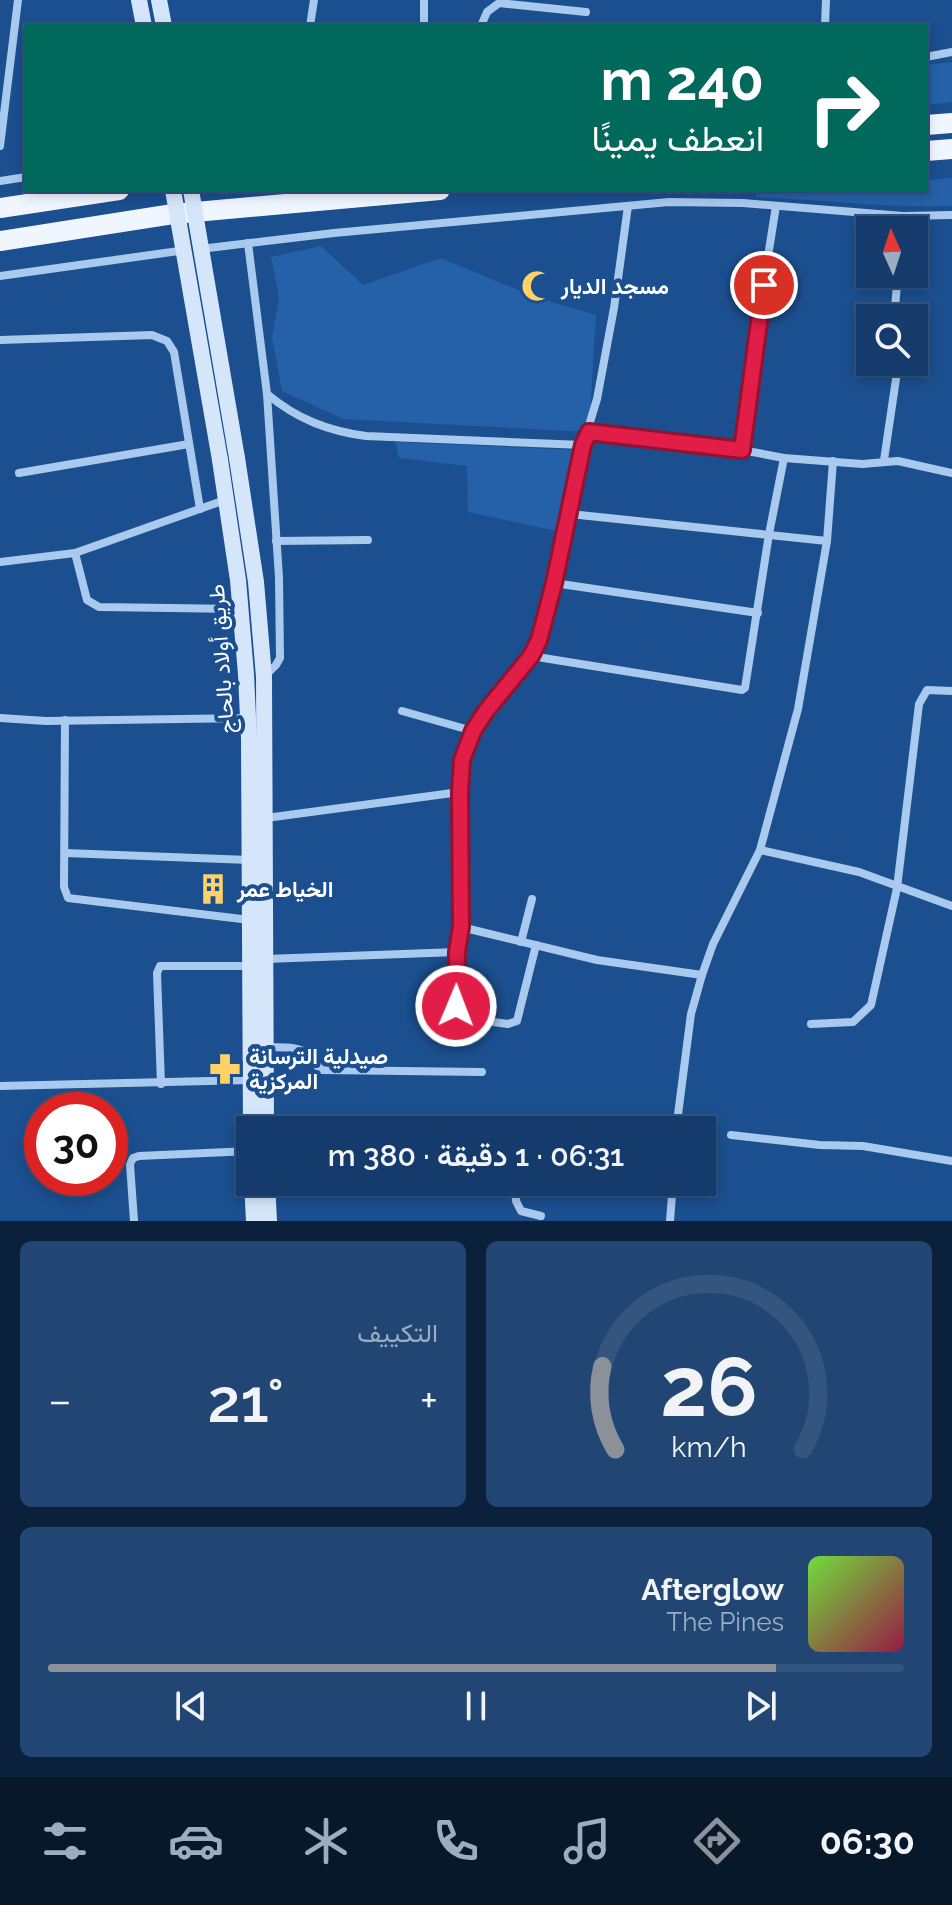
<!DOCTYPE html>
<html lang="ar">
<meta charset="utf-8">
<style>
:root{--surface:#143b6b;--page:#214673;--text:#f1f3f6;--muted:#9dadc1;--line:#33557e;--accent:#8c9099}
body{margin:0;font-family:Raleway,Vazirmatn,sans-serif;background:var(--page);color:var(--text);direction:rtl;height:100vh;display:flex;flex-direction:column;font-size:30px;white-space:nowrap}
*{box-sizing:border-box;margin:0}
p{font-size:26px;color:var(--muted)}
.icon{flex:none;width:44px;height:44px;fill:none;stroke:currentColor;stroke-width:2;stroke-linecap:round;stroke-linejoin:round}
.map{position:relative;height:1221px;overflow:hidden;direction:ltr}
.details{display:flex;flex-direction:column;gap:20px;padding:20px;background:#0b203b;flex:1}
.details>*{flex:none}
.top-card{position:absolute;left:24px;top:24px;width:904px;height:168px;border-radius:0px;box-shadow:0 4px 12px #0003,0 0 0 2px var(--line);direction:rtl;background:#00695c;color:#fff;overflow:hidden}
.needle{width:52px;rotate:357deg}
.tools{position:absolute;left:856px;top:216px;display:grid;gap:16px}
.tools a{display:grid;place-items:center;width:72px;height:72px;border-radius:0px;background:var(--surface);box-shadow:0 4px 12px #0003,0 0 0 2px var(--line);font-size:40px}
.speed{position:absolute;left:24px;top:1092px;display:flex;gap:16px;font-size:40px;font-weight:700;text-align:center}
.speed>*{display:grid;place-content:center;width:104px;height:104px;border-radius:50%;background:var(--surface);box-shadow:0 4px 12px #0003,0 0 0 2px var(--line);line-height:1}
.speed .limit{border:12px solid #d22;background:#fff;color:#111}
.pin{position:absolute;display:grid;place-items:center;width:68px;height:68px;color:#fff;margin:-34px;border:4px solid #fff;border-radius:50%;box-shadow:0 2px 8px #0007}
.me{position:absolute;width:88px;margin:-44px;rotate:1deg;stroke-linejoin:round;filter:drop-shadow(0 0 6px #0008)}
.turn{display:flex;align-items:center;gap:28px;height:168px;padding:0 32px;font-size:36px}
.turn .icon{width:104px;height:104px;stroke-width:2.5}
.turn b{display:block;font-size:56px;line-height:68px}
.big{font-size:60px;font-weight:600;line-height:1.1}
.details .tile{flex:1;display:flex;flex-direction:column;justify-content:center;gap:12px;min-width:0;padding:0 28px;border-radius:12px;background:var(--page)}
.details .dial{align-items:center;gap:0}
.dial svg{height:208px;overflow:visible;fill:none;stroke:var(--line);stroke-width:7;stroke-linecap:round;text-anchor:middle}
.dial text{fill:var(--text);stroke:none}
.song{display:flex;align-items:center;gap:24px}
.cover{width:96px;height:96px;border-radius:12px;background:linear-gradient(135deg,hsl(100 70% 55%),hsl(340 70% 35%))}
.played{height:8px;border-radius:4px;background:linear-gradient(90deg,var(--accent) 85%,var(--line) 85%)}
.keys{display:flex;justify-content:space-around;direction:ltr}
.heat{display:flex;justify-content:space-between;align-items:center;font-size:44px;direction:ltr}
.details .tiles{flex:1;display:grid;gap:20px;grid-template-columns:1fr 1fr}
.tile:last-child{grid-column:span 2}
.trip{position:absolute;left:236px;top:1116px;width:480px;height:80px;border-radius:0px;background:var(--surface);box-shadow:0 4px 12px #0003,0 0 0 2px var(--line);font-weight:600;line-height:80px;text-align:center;direction:rtl}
.menu{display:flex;height:128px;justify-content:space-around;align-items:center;background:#08182b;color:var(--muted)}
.menu .icon{width:56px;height:56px}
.menu .on{color:var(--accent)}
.menu b{font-size:36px;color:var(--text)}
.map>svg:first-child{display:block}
.green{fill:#2461a8}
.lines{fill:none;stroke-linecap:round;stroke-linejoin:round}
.minor{stroke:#a9c9ee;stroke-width:8}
.secondary{stroke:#d6e6fa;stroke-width:16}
.primary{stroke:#f0f6ff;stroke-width:20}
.secondary-bridge{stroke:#d6e6fa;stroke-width:16}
.route-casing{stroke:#92132f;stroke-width:20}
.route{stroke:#e11d48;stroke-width:14}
.labels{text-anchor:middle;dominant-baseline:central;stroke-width:8;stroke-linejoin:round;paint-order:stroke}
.poi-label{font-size:22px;font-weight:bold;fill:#fff;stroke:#1b4f8f;text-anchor:start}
.street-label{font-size:22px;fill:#fff;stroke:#1b4f8f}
</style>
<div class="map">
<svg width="952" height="1221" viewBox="0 0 952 1221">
<rect width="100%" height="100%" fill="#1b4f8f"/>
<!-- green -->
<g class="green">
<polygon points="952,62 952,102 926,105 926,65"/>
<path d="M 952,178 L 952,206 C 887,208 820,200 755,197 L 759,190 L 926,190 L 926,180 Z"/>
<polygon points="321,246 363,285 441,258 535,297 596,315 589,432 343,419 282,391 272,337 279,297 271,257"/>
<polygon points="395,442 577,450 557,531 468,512 467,466 399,458"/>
</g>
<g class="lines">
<!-- minor -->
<g class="minor">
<polyline points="424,0 424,26"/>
<polyline points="310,26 314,0"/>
<polyline points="481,26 487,12 499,3 586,12"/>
<polyline points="825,26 826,0"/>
<polyline points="926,57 952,52"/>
<polyline points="0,146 18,0"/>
<polyline points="0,181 26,177"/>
<polyline points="902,230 903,216"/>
<polyline points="248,243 267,394 279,578 280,658 276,665 266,675"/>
<polyline points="200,249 334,233 669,202 743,203 903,216 952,215"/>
<polyline points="0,276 186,250"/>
<polyline points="894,318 898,274"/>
<polyline points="0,340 152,335 167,341 174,352 200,509"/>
<path d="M 267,394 C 297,419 328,431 366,436 L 583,445"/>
<polyline points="589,432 742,450 784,458 862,464 898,461 952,473"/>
<polyline points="742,450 755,338 776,206"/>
<polyline points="884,460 896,379 895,362"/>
<polyline points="19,473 189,444"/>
<polyline points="570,514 827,541"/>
<polyline points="276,541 368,540"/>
<polyline points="75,553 87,600 99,607 240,609"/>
<polyline points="0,562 75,553 225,500"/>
<polyline points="554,583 758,613"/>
<polyline points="531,656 742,690 745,688 769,534 784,458"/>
<polyline points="402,711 473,731"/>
<polyline points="0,718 46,721 248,718"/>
<polyline points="65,720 64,887 68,898 250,920"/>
<polyline points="266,818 460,792"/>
<polyline points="760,850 859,872 952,906"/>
<polyline points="65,853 249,860"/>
<polyline points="461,927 597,960 702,975"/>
<polyline points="521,942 532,899"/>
<polyline points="536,945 517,1021 508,1024 463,1018 458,1015 462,760 473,731 486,711 531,656 545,621 583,445 597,399 614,308 628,206"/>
<polyline points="266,959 457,952"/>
<polyline points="811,1024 853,1022 871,1005 897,888 919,704 927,690 952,691"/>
<path d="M 266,1047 C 278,1048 298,1045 307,1054 C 312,1060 315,1065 322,1070 L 482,1072"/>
<polyline points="161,1084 157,973 160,966 249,966"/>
<polyline points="0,1086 250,1080"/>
<polyline points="676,1130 691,1014 702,975 713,944 760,850 798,709 827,541 833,461"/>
<polyline points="731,1135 820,1145 863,1146 952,1161"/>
<polyline points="515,1182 516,1201 521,1211 541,1216"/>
<polyline points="134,1221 130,1164 133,1158 139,1156 250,1151"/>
<polyline points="670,1221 673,1182"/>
</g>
<!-- secondary -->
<g class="secondary">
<polyline points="139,0 144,26"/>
<polyline points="159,0 164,26"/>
<polyline points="237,458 256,582 264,677 266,1130"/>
<polyline points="220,460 238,580 246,674 249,739 251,1130"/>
<polyline points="252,1182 254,1221"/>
<polyline points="267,1182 269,1221"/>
</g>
<!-- primary -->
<g class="primary">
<polyline points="926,125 952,123"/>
<polyline points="926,151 952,149"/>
<polyline points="0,208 119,190"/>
<polyline points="0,241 173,214 440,190"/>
</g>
<!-- secondary-bridge -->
<g class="secondary-bridge">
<polyline points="173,190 220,460"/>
<polyline points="191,190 237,458"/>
</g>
</g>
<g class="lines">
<defs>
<polyline id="route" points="456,1006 457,952 461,927 460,792 462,760 473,731 486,711 531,656 539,640 554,583 583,445 589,432 742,450 764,285"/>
</defs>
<!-- route casing -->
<use href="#route" class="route-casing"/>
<!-- route -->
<use href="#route" class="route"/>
</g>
<!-- icons -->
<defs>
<symbol id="mosque-bare" viewBox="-9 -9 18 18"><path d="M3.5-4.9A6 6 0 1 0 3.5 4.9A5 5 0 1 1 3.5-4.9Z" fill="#ffd166" stroke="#1b4f8f" stroke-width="2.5" paint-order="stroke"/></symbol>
<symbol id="building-bare" viewBox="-9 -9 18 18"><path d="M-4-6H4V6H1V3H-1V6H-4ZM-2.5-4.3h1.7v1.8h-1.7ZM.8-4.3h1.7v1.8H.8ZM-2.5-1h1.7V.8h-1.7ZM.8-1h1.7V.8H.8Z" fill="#ffd166" stroke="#1b4f8f" stroke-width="2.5" paint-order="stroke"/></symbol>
<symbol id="pharmacy-bare" viewBox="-9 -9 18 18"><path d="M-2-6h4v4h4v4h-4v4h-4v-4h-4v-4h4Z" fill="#ffd166" stroke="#1b4f8f" stroke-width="2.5" paint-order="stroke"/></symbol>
</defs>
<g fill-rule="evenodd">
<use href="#mosque-bare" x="515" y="264" width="44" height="44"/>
<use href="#building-bare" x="191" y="867" width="44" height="44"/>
<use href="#pharmacy-bare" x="203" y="1047" width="44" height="44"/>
</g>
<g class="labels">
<!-- poi labels -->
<g class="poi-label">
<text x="561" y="286">مسجد الديار</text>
<text x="237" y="889">الخياط عمر</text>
<text x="249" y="1056">صيدلية الترسانة<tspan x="249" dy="25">المركزية</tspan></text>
</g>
<!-- street labels -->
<g class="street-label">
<text transform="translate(221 659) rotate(-94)">طريق أولاد بالحاج</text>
</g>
</g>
</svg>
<div class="tools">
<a><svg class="needle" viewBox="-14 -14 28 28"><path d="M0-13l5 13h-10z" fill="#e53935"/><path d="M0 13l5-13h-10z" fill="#9dadc1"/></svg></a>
<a><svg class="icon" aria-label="search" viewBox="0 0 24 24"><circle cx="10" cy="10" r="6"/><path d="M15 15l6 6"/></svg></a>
</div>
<div class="speed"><div class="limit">30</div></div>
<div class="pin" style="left:764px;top:285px;background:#d93025"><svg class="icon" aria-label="arrive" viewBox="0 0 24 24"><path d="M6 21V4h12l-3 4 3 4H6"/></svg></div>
<svg class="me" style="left:456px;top:1006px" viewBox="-20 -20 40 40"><circle r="17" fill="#e11d48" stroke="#fff" stroke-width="3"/><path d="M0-11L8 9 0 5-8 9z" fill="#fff"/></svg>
<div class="trip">06:31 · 1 دقيقة · 380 m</div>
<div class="top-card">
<div class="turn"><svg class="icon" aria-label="right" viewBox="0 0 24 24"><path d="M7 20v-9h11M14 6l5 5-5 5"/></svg><div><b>240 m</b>انعطف يمينًا</div></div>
</div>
</div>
<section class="details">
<div class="tiles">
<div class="tile dial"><svg viewBox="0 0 100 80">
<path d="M14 69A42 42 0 1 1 86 69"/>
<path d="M14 69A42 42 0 0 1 9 37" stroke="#8c9099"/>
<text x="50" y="56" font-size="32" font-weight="700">26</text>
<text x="50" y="72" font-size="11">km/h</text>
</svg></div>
<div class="tile"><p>التكييف</p>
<div class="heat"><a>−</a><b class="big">21°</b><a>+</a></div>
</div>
<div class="tile">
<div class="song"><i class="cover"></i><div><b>Afterglow</b><p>The Pines</p></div></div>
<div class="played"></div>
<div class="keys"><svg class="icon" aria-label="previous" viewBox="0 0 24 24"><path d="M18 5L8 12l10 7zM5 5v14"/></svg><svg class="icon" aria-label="pause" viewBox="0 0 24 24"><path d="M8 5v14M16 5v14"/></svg><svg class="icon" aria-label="next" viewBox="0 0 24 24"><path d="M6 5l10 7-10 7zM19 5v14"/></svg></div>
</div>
</div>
</section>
<nav class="menu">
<b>06:30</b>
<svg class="icon on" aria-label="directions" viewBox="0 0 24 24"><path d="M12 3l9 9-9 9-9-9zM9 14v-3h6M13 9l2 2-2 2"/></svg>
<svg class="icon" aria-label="music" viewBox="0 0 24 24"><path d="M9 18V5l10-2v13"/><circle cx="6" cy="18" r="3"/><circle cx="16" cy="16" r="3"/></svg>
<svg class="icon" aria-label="phone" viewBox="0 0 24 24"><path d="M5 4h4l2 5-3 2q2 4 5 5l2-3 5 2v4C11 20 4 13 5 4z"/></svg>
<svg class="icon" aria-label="climate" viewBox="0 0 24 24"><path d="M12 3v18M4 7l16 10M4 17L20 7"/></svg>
<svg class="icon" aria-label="car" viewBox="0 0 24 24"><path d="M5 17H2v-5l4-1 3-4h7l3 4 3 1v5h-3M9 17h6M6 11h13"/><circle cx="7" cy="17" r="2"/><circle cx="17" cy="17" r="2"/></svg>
<svg class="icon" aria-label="filters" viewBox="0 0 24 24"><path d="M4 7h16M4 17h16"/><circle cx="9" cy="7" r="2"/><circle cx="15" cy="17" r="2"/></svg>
</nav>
